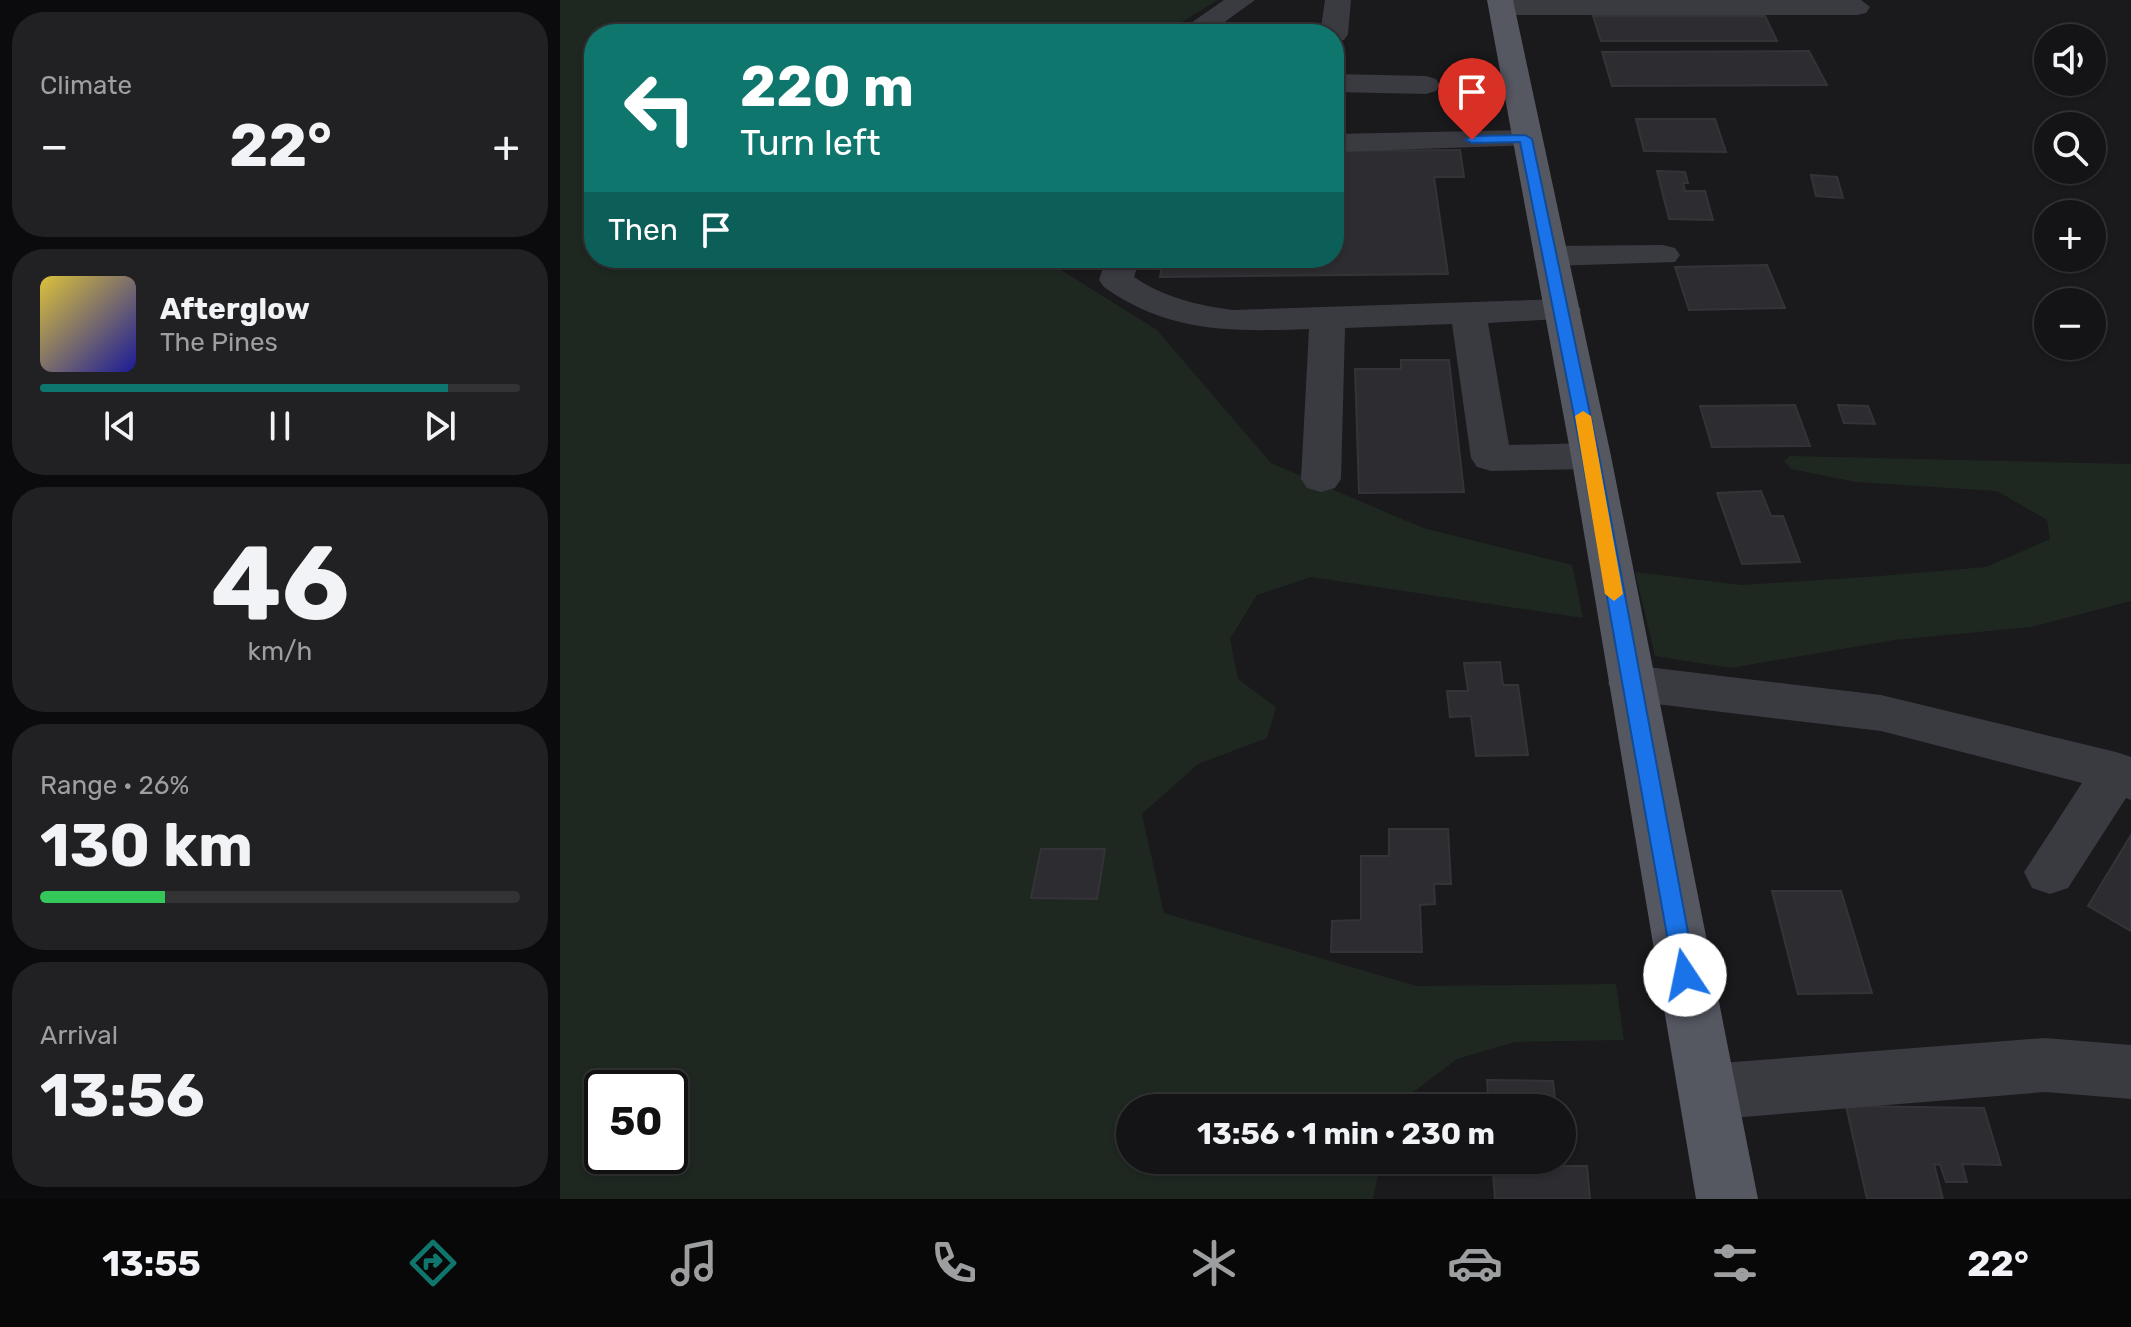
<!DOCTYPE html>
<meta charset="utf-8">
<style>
:root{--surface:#141315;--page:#212022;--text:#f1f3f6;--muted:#9d9ea0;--line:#333234;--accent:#0f766e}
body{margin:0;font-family:Rubik,sans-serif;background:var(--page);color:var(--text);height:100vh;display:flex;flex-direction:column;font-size:30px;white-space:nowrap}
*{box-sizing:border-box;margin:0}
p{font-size:26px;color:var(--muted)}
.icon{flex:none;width:44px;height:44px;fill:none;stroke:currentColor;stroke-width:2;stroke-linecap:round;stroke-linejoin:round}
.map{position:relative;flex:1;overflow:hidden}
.panel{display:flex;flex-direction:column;gap:12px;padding:12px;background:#0b0a0c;width:560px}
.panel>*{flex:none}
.top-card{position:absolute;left:24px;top:24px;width:760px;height:244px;border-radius:32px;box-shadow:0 2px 6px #0004,0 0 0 2px var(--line);background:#0f766e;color:#fff;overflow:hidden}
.buttons{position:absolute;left:1474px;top:24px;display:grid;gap:16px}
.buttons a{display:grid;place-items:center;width:72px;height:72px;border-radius:50%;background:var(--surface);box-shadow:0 2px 6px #0004,0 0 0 2px var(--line);font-size:40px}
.speed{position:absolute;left:24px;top:1070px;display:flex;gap:16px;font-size:40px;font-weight:700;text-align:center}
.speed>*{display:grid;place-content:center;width:104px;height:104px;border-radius:50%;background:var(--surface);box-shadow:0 2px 6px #0004,0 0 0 2px var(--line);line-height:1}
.speed .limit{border:4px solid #111;border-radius:12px;background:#fff;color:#111}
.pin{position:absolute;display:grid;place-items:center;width:68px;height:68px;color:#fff;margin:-82px -34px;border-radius:50% 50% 50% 0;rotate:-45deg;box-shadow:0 0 8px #0007}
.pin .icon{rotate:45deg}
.me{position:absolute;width:88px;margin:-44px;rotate:349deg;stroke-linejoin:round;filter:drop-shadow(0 0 6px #0008)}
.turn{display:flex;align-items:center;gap:28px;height:168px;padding:0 24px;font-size:36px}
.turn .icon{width:104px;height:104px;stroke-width:2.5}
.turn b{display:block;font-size:56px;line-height:68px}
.then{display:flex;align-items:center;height:76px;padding:0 24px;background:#0003;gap:16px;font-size:30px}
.big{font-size:60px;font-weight:700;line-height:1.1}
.panel .widget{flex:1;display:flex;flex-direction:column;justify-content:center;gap:12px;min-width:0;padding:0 28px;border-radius:32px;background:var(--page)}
.panel .dial{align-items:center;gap:0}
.dial b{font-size:104px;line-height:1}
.song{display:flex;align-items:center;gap:24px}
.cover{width:96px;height:96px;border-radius:12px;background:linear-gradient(135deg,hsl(50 70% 55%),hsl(240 70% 35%))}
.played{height:8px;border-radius:4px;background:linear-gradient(90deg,var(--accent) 85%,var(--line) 85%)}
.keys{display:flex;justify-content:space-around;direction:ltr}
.heat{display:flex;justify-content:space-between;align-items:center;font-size:44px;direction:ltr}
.charge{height:12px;border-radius:6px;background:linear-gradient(90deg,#34c759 26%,var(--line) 0)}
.trip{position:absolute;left:556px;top:1094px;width:460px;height:80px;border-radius:40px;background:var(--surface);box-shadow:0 2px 6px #0004,0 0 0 2px var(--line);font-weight:700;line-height:80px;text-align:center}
.tabs{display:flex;height:128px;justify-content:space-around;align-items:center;background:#080808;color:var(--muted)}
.tabs .icon{width:56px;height:56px}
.tabs .on{color:var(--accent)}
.tabs b{font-size:36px;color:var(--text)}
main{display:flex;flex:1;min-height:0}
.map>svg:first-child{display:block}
.green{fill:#1e2821;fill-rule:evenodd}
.building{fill:#2d2c30;stroke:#343338;stroke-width:2}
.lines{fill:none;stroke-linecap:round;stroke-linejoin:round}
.minor{fill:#3a3a41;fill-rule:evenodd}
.major{fill:#555761;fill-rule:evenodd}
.route{fill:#1a73e8;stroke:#114b97;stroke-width:2}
.slow{fill:#f59e0b}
</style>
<main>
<section class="panel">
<div class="widget"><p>Climate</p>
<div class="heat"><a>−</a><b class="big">22°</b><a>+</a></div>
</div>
<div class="widget">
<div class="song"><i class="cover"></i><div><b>Afterglow</b><p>The Pines</p></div></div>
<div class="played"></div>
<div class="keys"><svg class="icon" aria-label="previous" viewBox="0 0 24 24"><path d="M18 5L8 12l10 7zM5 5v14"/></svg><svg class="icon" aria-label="pause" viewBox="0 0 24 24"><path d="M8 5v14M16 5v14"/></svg><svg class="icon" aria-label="next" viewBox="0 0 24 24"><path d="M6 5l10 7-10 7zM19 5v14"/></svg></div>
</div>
<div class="widget dial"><b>46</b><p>km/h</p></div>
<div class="widget"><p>Range · 26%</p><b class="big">130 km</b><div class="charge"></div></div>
<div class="widget"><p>Arrival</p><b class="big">13:56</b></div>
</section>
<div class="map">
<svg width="1571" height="1199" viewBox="0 0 1571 1199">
<rect width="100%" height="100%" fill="#1a191c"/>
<!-- green -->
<g class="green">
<path d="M 0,0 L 658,0 L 602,34 L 34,34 L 34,258 L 482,258 L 597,330 L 711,463 L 863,528 L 1012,565 L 1023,618 L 751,577 L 697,595 L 670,639 L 678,679 L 716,707 L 707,738 L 638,764 L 582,814 L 604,913 L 857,986 L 1056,984 L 1064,1040 L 955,1042 L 897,1059 L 832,1108 L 570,1108 L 570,1160 L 821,1160 L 813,1199 L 0,1199 ZM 42,1088 L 110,1088 L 110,1156 L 42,1156 Z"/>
<polygon points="1230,456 1571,464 1571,601 1471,627 1334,640 1171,668 1095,656 1075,572 1182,585 1320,576 1426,567 1490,539 1487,520 1437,491 1296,482 1231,469 1224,461"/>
</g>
<!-- building -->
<g class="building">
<polygon points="1033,16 1205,16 1217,41 1041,41"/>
<polygon points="1249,51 1267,85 1052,86 1042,52"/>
<polygon points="1076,119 1155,119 1166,152 1084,151"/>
<polygon points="900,150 904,177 874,177 888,274 600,277 603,258 774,258 774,151"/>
<polygon points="1097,171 1125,172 1128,183 1123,183 1125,191 1145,191 1153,220 1109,219"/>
<polygon points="1251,175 1277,177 1283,198 1256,196"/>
<polygon points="1207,265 1225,308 1129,310 1115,267"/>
<polygon points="841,360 889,360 904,492 799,493 795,369 841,369"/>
<polygon points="1235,405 1250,446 1152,447 1140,406"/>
<polygon points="1278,405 1308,406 1315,424 1284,423"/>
<polygon points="1201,491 1211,516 1223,516 1240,562 1182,564 1157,493"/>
<polygon points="940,662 943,685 958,685 968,755 916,756 911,716 890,717 887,691 908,691 904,663"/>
<polygon points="829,829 888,829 891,884 874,884 875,904 860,905 862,952 771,952 772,921 801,920 801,856 829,856"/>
<polygon points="1571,835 1571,931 1528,906"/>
<polygon points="481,849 545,849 537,899 471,898"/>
<polygon points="1212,891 1281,891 1312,993 1238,994"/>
<polygon points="927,1080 993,1081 996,1108 929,1108"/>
<polygon points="1286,1106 1424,1108 1441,1165 1402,1164 1407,1182 1386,1182 1380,1165 1374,1164 1383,1199 1307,1199"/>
<polygon points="932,1160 1000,1160 1001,1166 1027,1166 1030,1199 935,1199"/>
</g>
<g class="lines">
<!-- minor -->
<g class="minor">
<polygon points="664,0 695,0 648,34 615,34"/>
<polygon points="765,0 791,0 788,34 784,40 774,42 774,34 760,34"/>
<polygon points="1301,0 1310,7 1306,13 1297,15 942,15 933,13 929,7 938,0"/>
<polygon points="774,74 866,76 876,79 880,85 876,91 866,94 774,92"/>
<polygon points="965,130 976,133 980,139 976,145 774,152 774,134"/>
<polygon points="1103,245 1115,248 1120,255 1115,262 991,266 979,263 974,256 979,249 991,246"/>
<path d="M 546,258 L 580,258 L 574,277 C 605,298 637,305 673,310 L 1003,299 L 1016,302 L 1021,310 L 1016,318 L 928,323 L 949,445 L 1031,443 L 1045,447 L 1051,456 L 1045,465 L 1031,469 L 931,471 L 917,467 L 911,458 L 892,324 L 785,328 L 781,479 L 775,488 L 761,492 L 747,488 L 741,479 L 749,329 C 673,332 608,333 544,287 L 539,280 Z"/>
<polygon points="1071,665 1321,695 1556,752 1571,757 1571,800 1566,798 1508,888 1490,894 1472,888 1464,872 1522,783 1321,731 1071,701 1055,695 1048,683 1055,671"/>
<polygon points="1485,1038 1571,1045 1571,1099 1485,1092 1147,1120 1126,1112 1118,1092 1126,1072 1147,1064"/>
</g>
<!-- major -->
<polygon class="major" points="927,0 953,0 1051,456 1198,1199 1136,1199 1011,456"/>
</g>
<!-- route -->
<polygon class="route" points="965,135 972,139 1039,456 1136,975 1133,982 1125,985 1117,982 1114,975 1022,456 960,142 912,143 905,140 912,136"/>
<!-- slow -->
<polygon class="slow" points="1023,411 1031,416 1063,594 1054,601 1045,594 1015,416"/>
</svg>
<div class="buttons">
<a><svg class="icon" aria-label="sound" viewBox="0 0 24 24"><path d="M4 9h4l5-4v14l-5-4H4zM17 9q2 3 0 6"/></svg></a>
<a><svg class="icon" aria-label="search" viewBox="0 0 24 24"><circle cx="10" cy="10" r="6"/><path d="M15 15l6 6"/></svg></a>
<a>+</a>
<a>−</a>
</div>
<div class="speed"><div class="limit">50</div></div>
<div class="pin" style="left:912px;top:140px;background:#d93025"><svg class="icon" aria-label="arrive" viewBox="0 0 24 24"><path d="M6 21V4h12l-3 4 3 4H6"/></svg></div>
<svg class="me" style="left:1125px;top:975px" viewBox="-20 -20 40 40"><circle r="19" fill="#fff"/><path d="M0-13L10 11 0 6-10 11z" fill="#1a73e8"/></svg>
<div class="trip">13:56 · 1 min · 230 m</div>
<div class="top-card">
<div class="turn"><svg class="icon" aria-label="left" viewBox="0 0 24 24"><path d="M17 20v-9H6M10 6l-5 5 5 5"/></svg><div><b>220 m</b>Turn left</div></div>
<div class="then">Then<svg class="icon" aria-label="arrive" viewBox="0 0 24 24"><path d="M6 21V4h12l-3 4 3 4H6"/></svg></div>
</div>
</div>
</main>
<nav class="tabs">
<b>13:55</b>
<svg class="icon on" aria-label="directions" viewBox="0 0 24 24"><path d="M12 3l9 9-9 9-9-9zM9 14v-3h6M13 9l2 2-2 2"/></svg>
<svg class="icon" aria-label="music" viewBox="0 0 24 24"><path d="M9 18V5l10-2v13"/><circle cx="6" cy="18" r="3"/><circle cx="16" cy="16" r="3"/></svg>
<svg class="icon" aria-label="phone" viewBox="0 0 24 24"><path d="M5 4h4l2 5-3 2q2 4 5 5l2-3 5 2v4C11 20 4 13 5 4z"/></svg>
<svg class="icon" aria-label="climate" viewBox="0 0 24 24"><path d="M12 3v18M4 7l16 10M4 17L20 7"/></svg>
<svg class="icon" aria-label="car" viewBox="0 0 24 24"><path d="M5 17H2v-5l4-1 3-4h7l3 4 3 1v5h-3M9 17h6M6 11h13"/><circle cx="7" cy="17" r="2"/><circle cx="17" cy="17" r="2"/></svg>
<svg class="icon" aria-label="filters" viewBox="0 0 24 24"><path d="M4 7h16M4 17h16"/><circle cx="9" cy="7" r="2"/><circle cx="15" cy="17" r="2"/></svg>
<b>22°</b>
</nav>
